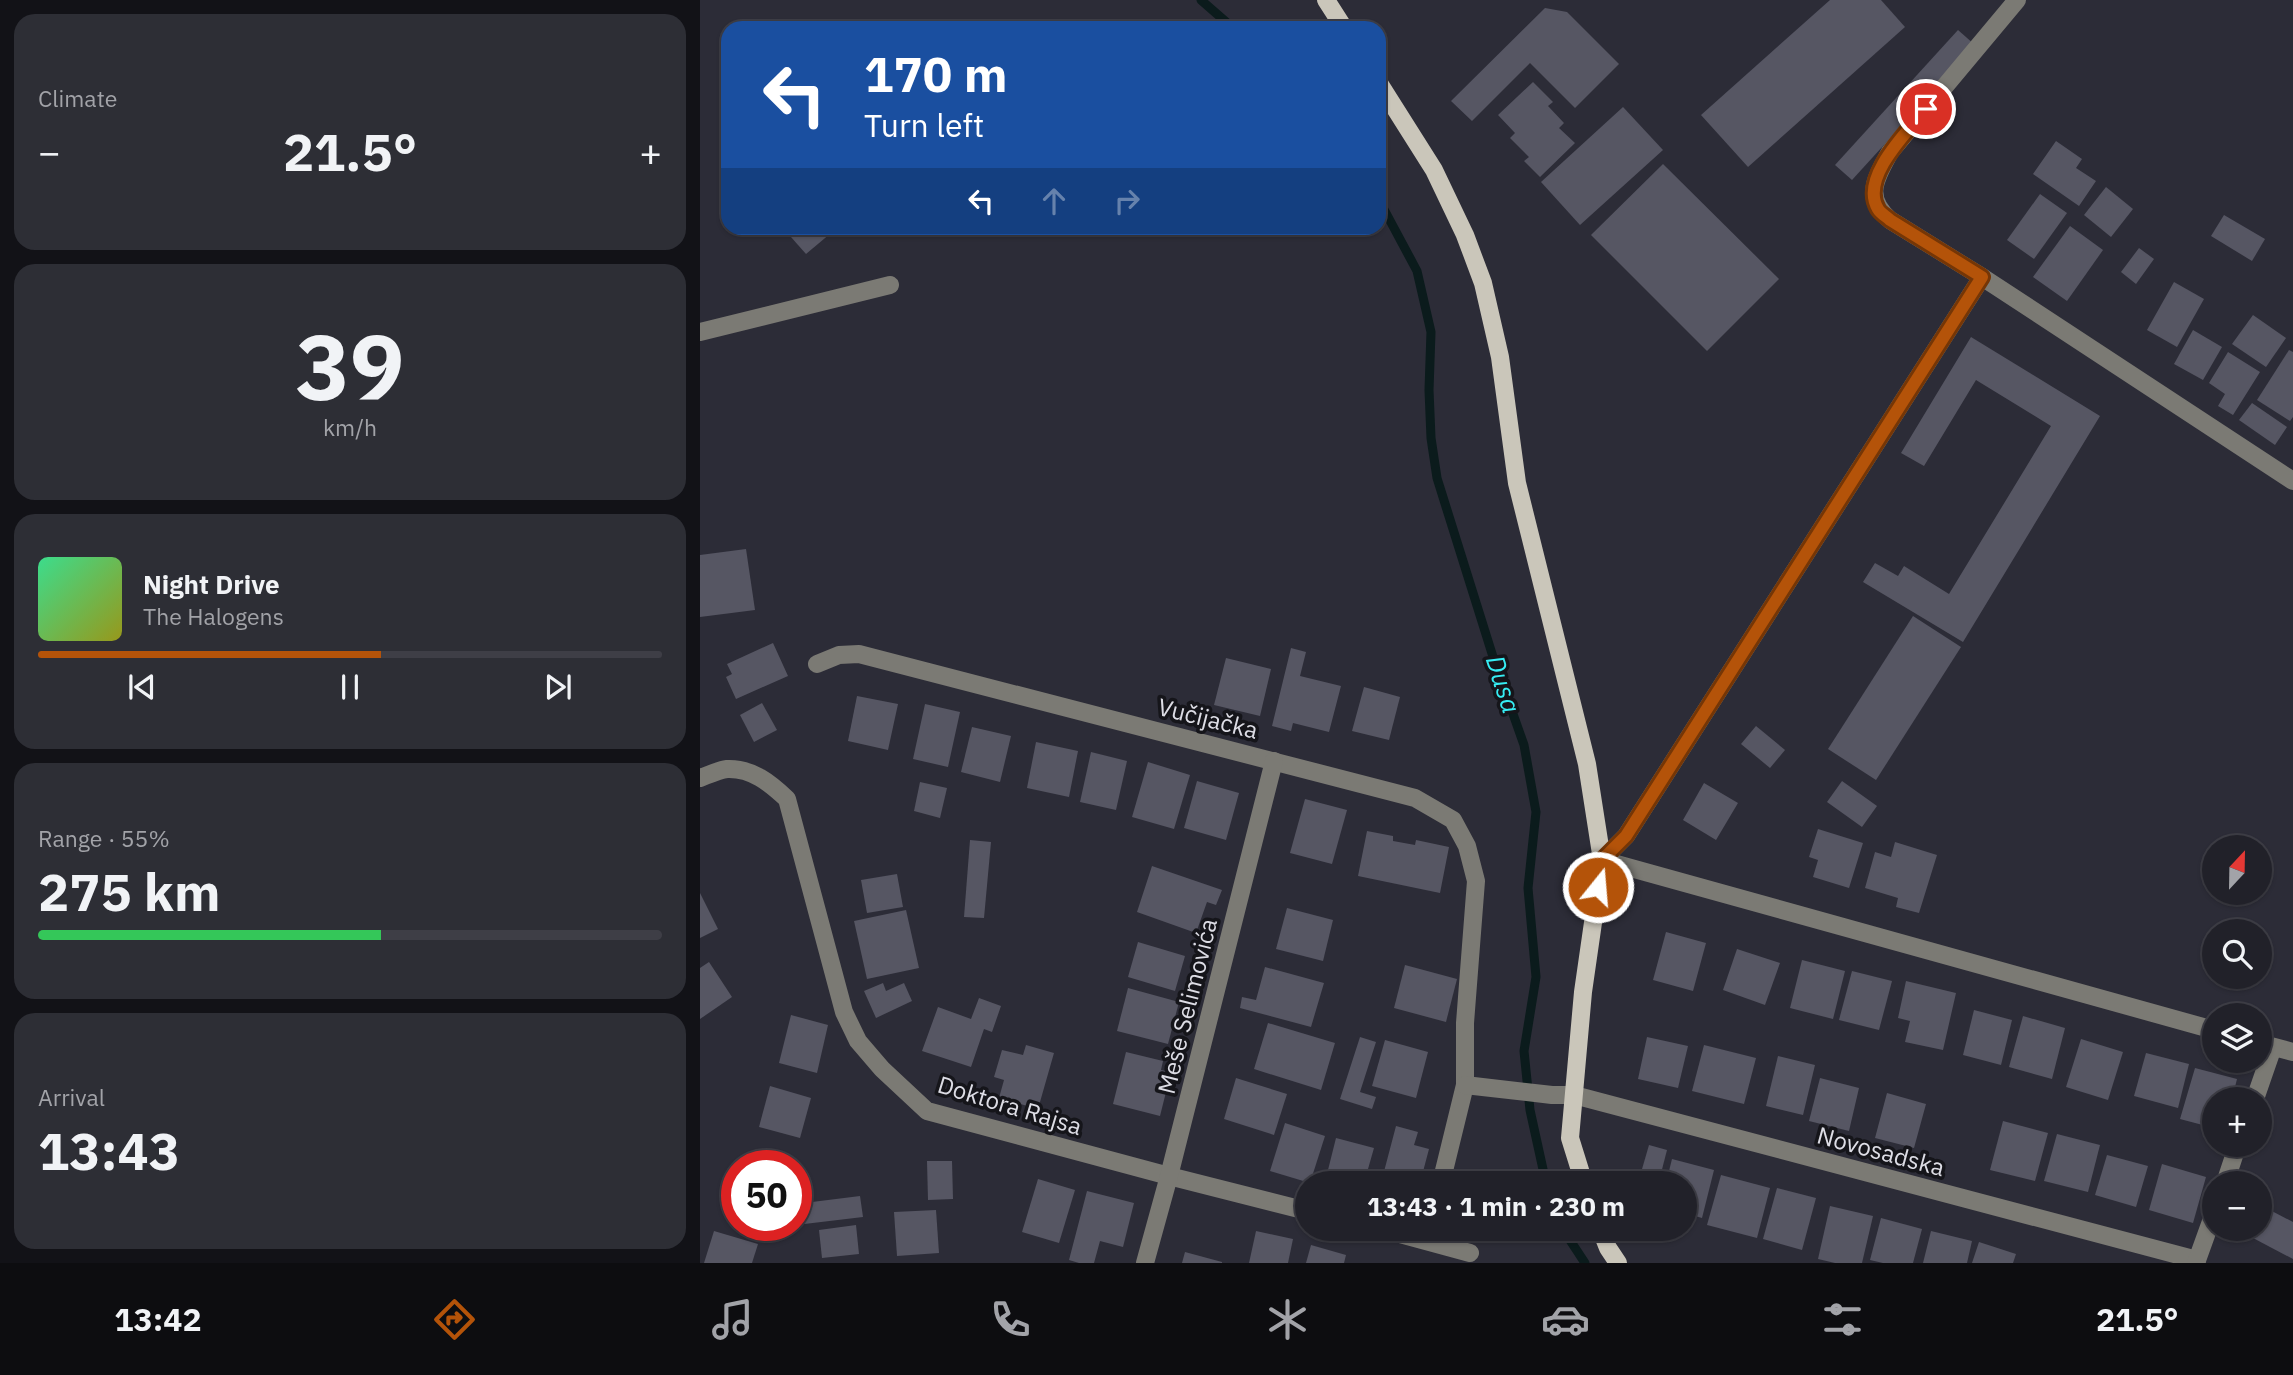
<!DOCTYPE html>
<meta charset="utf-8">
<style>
:root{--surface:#212129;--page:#2d2e35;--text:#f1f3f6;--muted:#a2a3a8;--line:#3e3e46;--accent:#b45309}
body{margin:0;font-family:"IBM Plex Sans",sans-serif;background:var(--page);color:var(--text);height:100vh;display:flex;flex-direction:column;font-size:26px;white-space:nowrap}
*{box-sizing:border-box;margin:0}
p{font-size:23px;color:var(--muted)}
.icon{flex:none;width:38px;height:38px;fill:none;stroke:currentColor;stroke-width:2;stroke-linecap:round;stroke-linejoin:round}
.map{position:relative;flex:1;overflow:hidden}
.side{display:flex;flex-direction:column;gap:14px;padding:14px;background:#121217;width:700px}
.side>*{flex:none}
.banner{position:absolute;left:21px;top:21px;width:665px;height:214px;border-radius:21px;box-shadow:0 2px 5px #0004,0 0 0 2px var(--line);background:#1a4fa0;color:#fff;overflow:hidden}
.needle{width:46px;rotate:22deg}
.fabs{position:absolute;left:1502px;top:835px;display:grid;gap:14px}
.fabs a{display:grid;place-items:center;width:70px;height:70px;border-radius:50%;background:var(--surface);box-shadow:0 2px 5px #0004,0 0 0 2px var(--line);font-size:35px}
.speed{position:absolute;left:21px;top:1150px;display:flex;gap:14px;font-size:35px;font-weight:700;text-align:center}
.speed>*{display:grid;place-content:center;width:91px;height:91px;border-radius:50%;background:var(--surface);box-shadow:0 2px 5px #0004,0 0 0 2px var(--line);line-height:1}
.speed .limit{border:10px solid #d22;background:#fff;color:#111}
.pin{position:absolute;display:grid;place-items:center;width:60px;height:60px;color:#fff;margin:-30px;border:4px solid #fff;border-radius:50%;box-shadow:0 2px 7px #0007}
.me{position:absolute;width:77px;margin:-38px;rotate:17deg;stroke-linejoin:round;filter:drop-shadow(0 0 5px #0008)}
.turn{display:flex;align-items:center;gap:24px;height:147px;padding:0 28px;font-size:32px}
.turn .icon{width:91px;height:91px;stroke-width:2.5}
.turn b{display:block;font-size:49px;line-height:60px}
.lanes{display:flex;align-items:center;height:66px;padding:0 28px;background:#0003;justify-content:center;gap:35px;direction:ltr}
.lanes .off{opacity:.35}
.big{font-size:52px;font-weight:800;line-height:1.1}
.side .widget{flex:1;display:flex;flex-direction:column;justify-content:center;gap:10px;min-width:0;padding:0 24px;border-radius:21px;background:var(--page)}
.side .dial{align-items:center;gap:0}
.dial b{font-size:91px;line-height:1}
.song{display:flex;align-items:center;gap:21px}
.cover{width:84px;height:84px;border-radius:10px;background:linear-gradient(135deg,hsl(150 70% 55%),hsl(60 70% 35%))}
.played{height:7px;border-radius:4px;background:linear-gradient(90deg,var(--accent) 55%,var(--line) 55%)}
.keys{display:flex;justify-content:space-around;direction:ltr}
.heat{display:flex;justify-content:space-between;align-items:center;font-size:38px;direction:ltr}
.charge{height:10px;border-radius:5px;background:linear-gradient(90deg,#34c759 55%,var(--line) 0)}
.trip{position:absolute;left:595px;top:1171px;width:402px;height:70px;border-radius:35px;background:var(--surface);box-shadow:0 2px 5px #0004,0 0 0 2px var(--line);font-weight:800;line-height:70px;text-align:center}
.tabs{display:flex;height:112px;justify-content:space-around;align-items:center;background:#0d0d10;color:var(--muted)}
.tabs .icon{width:49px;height:49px}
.tabs .current{color:var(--accent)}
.tabs b{font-size:32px;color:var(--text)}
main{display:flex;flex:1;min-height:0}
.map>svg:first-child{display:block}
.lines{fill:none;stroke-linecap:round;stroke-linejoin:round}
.stream{stroke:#0b1b1c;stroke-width:9}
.building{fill:#565663}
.minor{stroke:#7b7a74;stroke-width:18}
.major{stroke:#cac6ba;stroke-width:18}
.route-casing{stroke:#753606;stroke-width:18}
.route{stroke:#b45309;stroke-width:12}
.labels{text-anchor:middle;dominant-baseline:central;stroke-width:7;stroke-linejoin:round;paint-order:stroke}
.street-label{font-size:24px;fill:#dddde5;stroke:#15151a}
.water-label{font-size:26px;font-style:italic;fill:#36edf3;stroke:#15151a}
</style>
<main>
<section class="side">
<div class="widget"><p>Climate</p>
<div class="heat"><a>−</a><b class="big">21.5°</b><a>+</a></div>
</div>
<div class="widget dial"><b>39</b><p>km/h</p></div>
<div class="widget">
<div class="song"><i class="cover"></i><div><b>Night Drive</b><p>The Halogens</p></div></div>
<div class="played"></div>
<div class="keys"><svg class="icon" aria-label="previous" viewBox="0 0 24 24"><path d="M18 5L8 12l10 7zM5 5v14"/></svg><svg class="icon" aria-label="pause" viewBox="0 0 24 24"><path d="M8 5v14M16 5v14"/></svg><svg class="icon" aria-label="next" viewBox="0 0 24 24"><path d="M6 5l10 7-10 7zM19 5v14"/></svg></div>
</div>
<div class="widget"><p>Range · 55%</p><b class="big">275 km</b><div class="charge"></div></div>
<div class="widget"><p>Arrival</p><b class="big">13:43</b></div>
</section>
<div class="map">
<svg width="1593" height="1263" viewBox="0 0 1593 1263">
<rect width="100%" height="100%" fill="#2c2c37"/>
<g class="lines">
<!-- stream -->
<g class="stream">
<polyline points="501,0 533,28"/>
<polyline points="679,200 717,271 731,332 729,390 731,438 737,478 794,660 824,745 836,812 828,888 836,977 824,1051 830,1110 846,1183"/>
<polyline points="862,1228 885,1263"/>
</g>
</g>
<!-- building -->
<g class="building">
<polygon points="1130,0 1181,0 1205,27 1048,167 1001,115"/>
<polygon points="845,8 867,12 919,64 875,108 830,63 772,121 751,101"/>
<polygon points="1258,30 1275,45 1152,180 1135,165"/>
<polygon points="833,82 853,102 848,106 864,123 859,128 875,143 840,177 824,161 829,157 810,138 815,133 798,115"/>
<polygon points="923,107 963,150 880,225 841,182"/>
<polygon points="1356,141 1382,159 1376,168 1396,181 1379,206 1333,174"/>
<polygon points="963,164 1079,279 1007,351 891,235"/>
<polygon points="1406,187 1433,209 1411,237 1384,215"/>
<polygon points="1340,194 1367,213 1334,259 1307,240"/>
<polygon points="1524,215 1565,239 1552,261 1511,236"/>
<polygon points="1370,226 1403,250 1367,301 1333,277"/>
<polygon points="83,228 137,228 106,254"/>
<polygon points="1439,248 1454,259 1436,284 1421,272"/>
<polygon points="1474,282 1504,299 1477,347 1447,330"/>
<polygon points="1553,315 1586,338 1566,367 1532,344"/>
<polygon points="1493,330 1522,347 1503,380 1474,364"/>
<polygon points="1271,337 1400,416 1263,642 1163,582 1175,563 1198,576 1204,566 1249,594 1351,426 1276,380 1224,466 1201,453"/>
<polygon points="1589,350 1593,352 1593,417 1590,421 1557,400"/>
<polygon points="1528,352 1560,372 1533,415 1518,406 1525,394 1509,383"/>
<polygon points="1552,403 1587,427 1575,445 1539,420"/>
<polygon points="46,549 55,610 0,617 0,555"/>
<polygon points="1213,616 1261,647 1176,780 1128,749"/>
<polygon points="73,643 88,676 36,699 26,677 32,674 27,664"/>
<polygon points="591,648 606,652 600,676 641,686 629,732 593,723 591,731 572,726"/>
<polygon points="526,658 571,669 560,716 514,705"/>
<polygon points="664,687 700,697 689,740 652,731"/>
<polygon points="157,696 198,704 188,750 148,741"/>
<polygon points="62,703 77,730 54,742 40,715"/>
<polygon points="225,704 260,712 248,767 213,759"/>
<polygon points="1056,726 1085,750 1070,768 1041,744"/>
<polygon points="272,727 311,736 300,782 261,772"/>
<polygon points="336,742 378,751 369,797 327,788"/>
<polygon points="391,752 427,761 416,810 380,802"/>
<polygon points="448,762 490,775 474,829 432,817"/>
<polygon points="497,781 539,793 526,840 484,828"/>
<polygon points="1142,781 1177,806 1162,827 1127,802"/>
<polygon points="220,782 247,788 240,818 214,811"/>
<polygon points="1004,783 1038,803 1016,840 983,820"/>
<polygon points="605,799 647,810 632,864 590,853"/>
<polygon points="1118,829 1163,843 1149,888 1113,877 1118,860 1109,857"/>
<polygon points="667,831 693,836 693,841 715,845 716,840 749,847 740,893 658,876"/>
<polygon points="270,840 291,842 284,918 264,917"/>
<polygon points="1195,842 1237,855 1219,913 1196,907 1198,898 1165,888 1175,852 1191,857"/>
<polygon points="452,866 522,890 516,905 507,902 496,933 437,912"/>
<polygon points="197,874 203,907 167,913 161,880"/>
<polygon points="0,893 18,929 0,938"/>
<polygon points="587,908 633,920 623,961 576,949"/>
<polygon points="206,910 219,968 167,979 154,921"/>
<polygon points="966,932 1006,943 993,991 953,980"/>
<polygon points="438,942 485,956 475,991 428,977"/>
<polygon points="1037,949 1080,963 1065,1005 1023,990"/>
<polygon points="1102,960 1145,971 1133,1019 1090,1008"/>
<polygon points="9,962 32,997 0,1019 0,968"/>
<polygon points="705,965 757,979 746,1022 694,1008"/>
<polygon points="565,967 624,983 611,1027 540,1008 542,997 556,1000"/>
<polygon points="1152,971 1192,981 1179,1030 1139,1020"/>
<polygon points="1206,981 1256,993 1243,1050 1205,1042 1210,1021 1198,1018"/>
<polygon points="183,983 186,991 204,983 212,1001 176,1018 164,991"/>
<polygon points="428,988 479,1002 468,1044 417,1031"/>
<polygon points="279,998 301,1006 292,1032 284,1029 271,1067 222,1051 238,1007 271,1019"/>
<polygon points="1274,1010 1312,1020 1301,1065 1263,1055"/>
<polygon points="91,1015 128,1025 117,1073 79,1063"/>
<polygon points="1323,1016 1365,1028 1352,1079 1309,1067"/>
<polygon points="568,1023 635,1043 621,1090 554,1069"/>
<polygon points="660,1037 676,1042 660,1092 676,1097 672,1109 640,1099"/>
<polygon points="947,1037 988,1046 978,1088 938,1079"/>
<polygon points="1381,1039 1423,1052 1408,1100 1366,1087"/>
<polygon points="685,1040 728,1052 716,1098 672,1086"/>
<polygon points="326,1045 354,1053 338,1109 299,1098 304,1080 294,1077 302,1050 323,1055"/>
<polygon points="1004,1045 1056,1058 1044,1104 992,1091"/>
<polygon points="426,1052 463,1061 461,1070 471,1072 460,1116 413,1104"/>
<polygon points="1446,1053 1489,1064 1478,1108 1434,1096"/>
<polygon points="1078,1056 1115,1065 1103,1115 1066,1106"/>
<polygon points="1495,1068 1537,1079 1532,1099 1514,1099 1514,1128 1480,1119"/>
<polygon points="536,1078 587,1094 574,1135 524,1119"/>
<polygon points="1120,1078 1159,1088 1149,1131 1109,1121"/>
<polygon points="70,1086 111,1098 100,1138 59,1127"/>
<polygon points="1187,1093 1226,1104 1214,1148 1175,1138"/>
<polygon points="1303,1121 1348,1133 1335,1181 1290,1170"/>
<polygon points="585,1123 625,1136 610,1183 570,1171"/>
<polygon points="696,1126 718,1132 714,1145 729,1149 720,1183 681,1183"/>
<polygon points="1357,1134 1400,1145 1388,1192 1344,1181"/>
<polygon points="636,1138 674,1148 664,1183 625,1182"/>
<polygon points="949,1145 967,1150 959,1181 940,1176"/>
<polygon points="1407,1155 1448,1166 1436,1207 1395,1195"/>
<polygon points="972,1159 1014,1170 1002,1218 985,1213 985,1183 966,1183"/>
<polygon points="227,1161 252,1161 253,1199 228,1200"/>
<polygon points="1462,1164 1506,1177 1493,1223 1449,1210"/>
<polygon points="1021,1175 1070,1188 1057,1238 1007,1225"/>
<polygon points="96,1176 104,1176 105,1188 96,1188"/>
<polygon points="338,1179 375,1190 359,1243 322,1232"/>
<polygon points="1077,1188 1116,1198 1102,1250 1063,1239"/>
<polygon points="387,1191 434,1203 423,1247 400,1241 394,1263 379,1263 369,1260"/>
<polygon points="160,1196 163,1217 96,1225 96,1204"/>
<polygon points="1130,1206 1173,1216 1162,1263 1135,1263 1118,1259"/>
<polygon points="1568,1209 1593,1222 1593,1259 1553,1238"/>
<polygon points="236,1210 239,1253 197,1256 194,1212"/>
<polygon points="1181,1218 1222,1229 1213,1263 1183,1263 1170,1260"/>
<polygon points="156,1225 159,1254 122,1258 119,1230"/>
<polygon points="14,1231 58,1244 52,1263 4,1263"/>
<polygon points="556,1231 593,1239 588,1263 549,1263"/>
<polygon points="1231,1231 1272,1241 1267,1263 1223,1263"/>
<polygon points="1279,1242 1316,1254 1313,1263 1272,1263"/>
<polygon points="611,1245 646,1255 644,1263 606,1263"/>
<polygon points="485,1252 522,1262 522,1263 482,1263"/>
</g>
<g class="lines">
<!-- minor -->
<g class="minor">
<path d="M 1282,277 L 1190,220 C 1163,197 1176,178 1190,152 L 1317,0"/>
<polyline points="0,332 190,285"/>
<polyline points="117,664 139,655 159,654 715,798 753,820 767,846 776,881 765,1023 765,1085 741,1183"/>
<path d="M 0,778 C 8,775 19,770 27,769 C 52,768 70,783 87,799 L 144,1012 L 158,1041 L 182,1069 L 227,1111 L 469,1176 L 607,1211"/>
<polyline points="1514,1030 902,860 926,836 1282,277 1593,481"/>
<polyline points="1559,1043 1593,1052"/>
<polyline points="765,1085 852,1095 874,1095 1497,1260"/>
<polyline points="1555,1099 1573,1047"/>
<polyline points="1525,1183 1538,1144"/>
<polyline points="678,1228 770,1253"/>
<polyline points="445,1263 469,1176 574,761"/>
<polyline points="1496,1263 1514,1213"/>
</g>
<!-- major -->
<g class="major">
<polyline points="626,0 644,28"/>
<polyline points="679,83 734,170 765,235 783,283 800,357 817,483 887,764 902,860 883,992 870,1138 884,1183"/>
<polyline points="900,1228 908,1248 918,1263"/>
</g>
</g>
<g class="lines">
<defs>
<path id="route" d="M 898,887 L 902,860 L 926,836 L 1282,277 L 1190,220 C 1187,217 1180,213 1178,209 C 1159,178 1208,131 1226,109"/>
</defs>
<!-- route casing -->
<use href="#route" class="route-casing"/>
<!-- route -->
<use href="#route" class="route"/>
</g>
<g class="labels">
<!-- street labels -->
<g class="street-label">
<text transform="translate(508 718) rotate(14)">Vučijačka</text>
<text transform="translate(487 1006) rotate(-76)">Meše Selimovića</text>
<text transform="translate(310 1105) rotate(17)">Doktora Rajsa</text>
<text transform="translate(1181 1151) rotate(15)">Novosadska</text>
</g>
<!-- water labels -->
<g class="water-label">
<text transform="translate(804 684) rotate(72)">Dusa</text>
</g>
</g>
</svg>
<div class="fabs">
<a><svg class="needle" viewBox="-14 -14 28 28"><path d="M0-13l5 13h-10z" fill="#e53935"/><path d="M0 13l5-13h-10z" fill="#a2a3a8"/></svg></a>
<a><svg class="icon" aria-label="search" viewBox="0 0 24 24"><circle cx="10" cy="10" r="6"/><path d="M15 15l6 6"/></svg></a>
<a><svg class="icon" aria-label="layers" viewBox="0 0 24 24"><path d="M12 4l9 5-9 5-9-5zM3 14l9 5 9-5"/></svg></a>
<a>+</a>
<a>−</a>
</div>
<div class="speed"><div class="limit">50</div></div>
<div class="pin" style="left:1226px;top:109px;background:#d93025"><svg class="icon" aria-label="arrive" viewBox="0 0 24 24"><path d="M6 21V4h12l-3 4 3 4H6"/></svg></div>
<svg class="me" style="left:898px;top:887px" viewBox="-20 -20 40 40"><circle r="17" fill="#b45309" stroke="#fff" stroke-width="3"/><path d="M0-11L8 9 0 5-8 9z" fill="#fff"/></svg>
<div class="trip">13:43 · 1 min · 230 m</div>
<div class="banner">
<div class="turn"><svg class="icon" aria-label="left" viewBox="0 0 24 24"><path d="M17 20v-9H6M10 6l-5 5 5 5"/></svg><div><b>170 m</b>Turn left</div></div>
<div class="lanes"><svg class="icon" aria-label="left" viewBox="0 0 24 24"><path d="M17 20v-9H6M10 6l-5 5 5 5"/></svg><svg class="icon off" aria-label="ahead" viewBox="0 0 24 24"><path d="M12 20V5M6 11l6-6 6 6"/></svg><svg class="icon off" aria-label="right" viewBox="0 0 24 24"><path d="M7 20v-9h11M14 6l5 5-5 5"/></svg></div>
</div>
</div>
</main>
<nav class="tabs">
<b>13:42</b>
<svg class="icon current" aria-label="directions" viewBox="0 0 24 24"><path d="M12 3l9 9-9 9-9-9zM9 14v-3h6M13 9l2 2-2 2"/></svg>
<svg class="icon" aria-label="music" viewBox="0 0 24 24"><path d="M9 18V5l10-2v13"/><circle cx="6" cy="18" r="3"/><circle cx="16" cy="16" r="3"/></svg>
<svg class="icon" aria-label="phone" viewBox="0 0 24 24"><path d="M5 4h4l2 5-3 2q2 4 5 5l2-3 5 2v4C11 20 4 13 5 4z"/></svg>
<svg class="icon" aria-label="climate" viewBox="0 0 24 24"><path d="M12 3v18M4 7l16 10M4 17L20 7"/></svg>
<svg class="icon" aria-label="car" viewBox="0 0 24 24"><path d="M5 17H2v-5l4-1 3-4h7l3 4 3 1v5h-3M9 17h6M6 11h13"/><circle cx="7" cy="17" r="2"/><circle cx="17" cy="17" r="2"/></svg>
<svg class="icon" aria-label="filters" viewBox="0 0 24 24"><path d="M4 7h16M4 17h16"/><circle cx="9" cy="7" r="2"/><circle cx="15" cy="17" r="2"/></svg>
<b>21.5°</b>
</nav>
